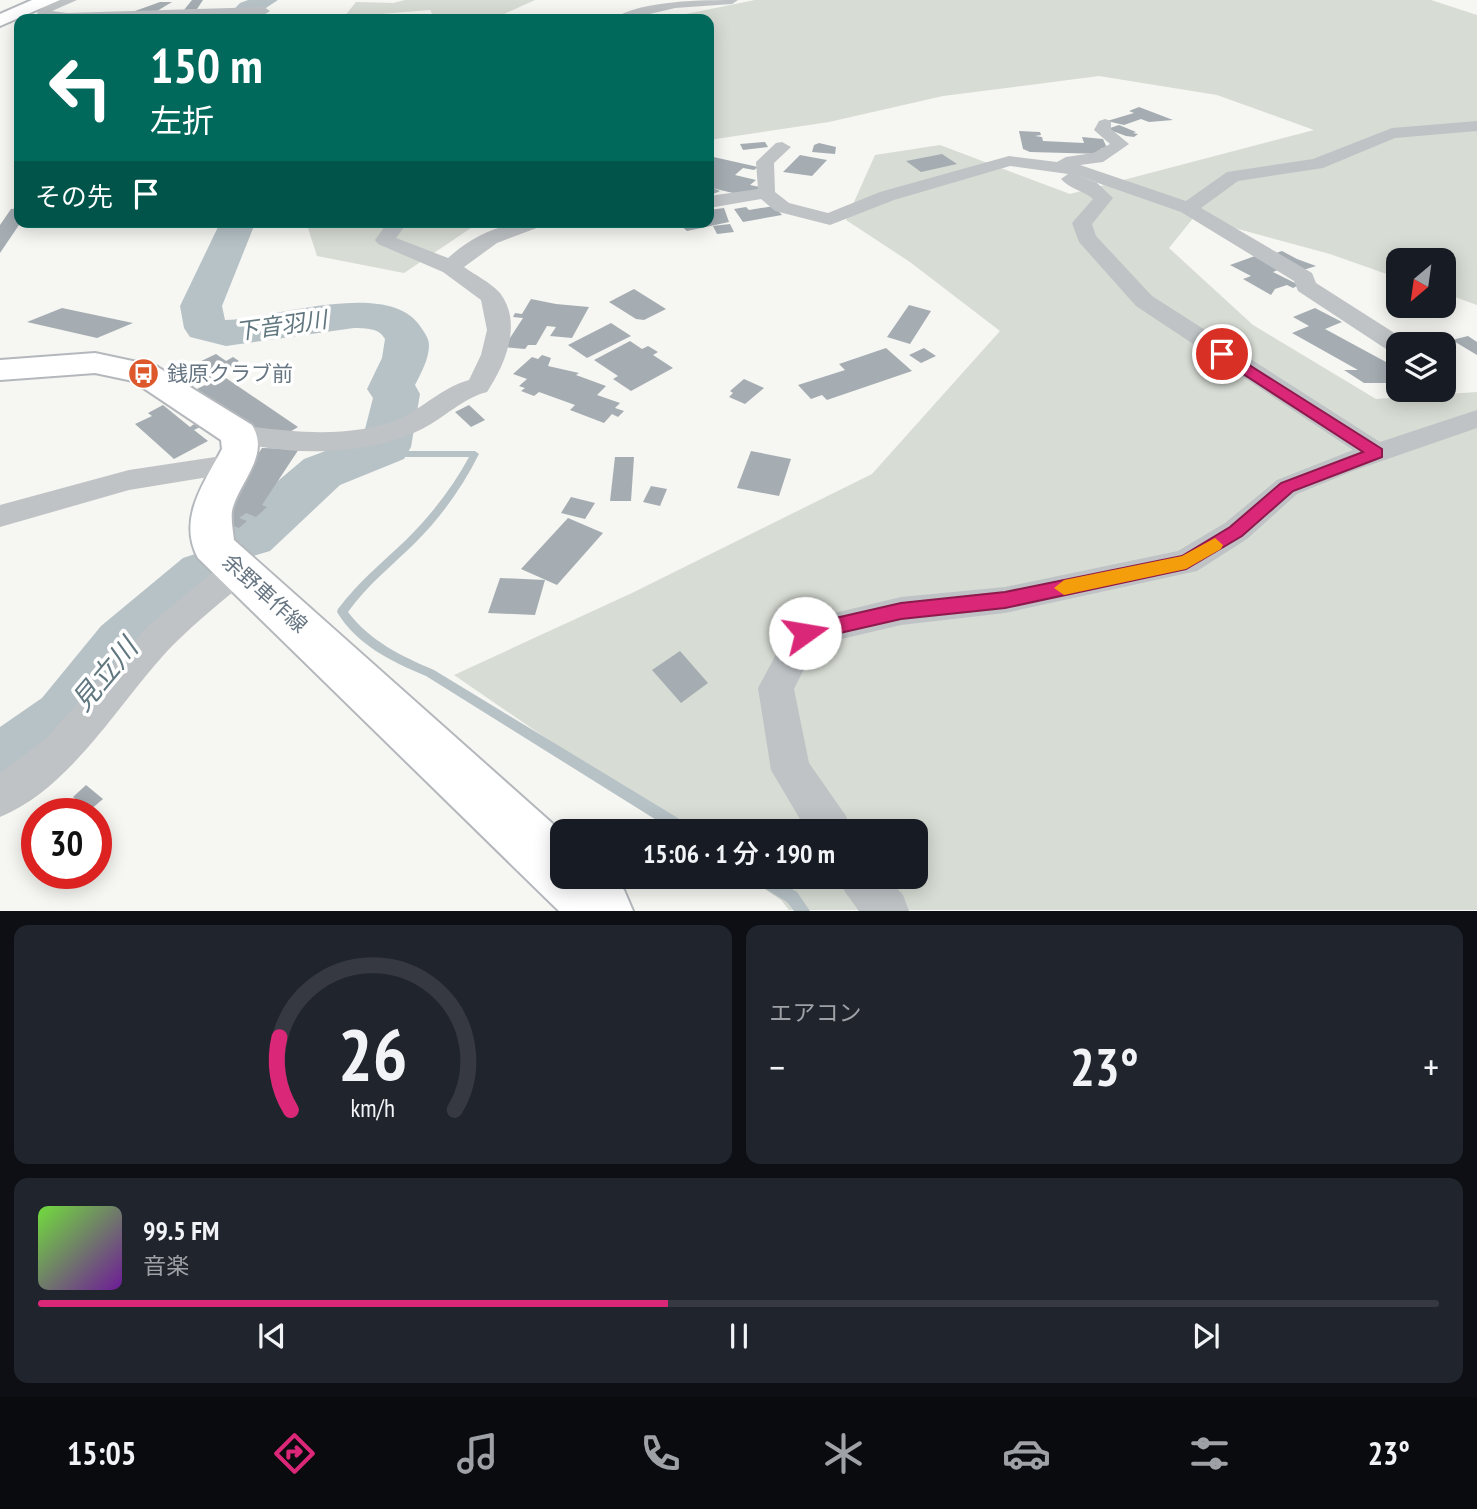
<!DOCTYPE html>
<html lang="ja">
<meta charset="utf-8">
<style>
:root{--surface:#171b24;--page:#20242c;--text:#f1f3f6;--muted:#9ea1a6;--line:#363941;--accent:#db2777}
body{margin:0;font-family:"PT Sans Narrow","Noto Sans JP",sans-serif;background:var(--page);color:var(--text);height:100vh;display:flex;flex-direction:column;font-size:26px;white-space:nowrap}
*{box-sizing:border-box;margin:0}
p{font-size:23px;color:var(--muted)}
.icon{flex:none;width:38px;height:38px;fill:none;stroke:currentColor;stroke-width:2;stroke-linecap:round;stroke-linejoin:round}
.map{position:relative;height:911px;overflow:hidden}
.details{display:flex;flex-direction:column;gap:14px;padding:14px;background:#0d0f14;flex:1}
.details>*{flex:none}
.guide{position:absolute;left:14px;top:14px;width:700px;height:214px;border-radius:14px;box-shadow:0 4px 18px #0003;background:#00695c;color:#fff;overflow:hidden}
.needle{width:46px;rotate:209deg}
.fabs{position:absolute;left:1386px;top:248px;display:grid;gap:14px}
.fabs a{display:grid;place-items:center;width:70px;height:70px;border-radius:14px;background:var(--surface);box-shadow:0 4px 18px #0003;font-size:35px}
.speed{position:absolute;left:21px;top:798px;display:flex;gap:14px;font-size:35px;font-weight:700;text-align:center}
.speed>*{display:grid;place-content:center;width:91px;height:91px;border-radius:50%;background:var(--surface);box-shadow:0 4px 18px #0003;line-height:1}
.speed .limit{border:10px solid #d22;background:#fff;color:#111}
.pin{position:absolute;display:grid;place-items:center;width:60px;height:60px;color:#fff;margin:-30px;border:4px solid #fff;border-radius:50%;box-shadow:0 2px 7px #0007}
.me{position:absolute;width:77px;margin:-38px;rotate:77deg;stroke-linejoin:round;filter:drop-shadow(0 0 5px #0008)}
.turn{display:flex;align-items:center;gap:24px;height:147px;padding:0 21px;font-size:32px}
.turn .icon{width:91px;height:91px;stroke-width:2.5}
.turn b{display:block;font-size:49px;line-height:60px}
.then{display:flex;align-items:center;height:66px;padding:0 21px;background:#0003;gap:14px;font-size:26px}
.big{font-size:52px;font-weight:600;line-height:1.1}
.details .widget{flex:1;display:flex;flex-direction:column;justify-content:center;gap:10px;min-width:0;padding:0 24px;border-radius:14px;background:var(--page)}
.details .dial{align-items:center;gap:0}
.dial svg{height:182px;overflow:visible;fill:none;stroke:var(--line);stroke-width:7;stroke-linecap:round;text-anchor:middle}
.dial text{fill:var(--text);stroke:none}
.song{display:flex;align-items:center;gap:21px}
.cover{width:84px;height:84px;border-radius:10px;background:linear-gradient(135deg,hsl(100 70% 55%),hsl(280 70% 35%))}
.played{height:7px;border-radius:4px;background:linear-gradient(90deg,var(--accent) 45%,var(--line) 45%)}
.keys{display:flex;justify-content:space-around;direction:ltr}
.heat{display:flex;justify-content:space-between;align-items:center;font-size:38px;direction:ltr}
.details .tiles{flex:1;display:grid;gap:14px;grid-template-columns:1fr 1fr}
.widget:last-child{grid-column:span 2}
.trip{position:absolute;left:550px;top:819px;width:378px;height:70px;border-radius:14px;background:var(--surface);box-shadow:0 4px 18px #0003;font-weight:600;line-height:70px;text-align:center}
.dock{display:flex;height:112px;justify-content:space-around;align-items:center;background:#090b0e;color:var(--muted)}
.dock .icon{width:49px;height:49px}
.dock .selected{color:var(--accent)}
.dock b{font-size:32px;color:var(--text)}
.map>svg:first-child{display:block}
.green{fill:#d7dcd4}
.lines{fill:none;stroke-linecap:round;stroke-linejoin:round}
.stream{fill:#b7c2c7;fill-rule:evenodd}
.river{fill:#b7c2c7;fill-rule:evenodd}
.building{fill:#a5adb3}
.secondary-casing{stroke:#b4b8bc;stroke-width:4}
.street{fill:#bfc3c6;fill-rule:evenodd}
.secondary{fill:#fff;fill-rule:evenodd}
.route{fill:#db2777;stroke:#8e194d;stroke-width:2}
.slow{fill:#f59e0b}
.labels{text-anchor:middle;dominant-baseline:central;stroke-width:7;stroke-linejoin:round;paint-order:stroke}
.poi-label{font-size:21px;fill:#667582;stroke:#fff;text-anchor:start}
.street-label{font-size:21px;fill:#667582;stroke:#fff}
.water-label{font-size:23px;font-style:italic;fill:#61777f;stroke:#fff}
.near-water-label{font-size:28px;font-style:italic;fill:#61777f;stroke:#fff}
</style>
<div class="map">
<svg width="1477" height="911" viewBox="0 0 1477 911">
<rect width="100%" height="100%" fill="#f6f6f2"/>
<!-- green -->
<g class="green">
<polygon points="405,0 535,0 502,15 501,19 435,19 430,10 344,17 356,2 393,3"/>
<polygon points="755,0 1431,0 1477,15 1477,305 1444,293 1444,261 1398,261 1398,278 1330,254 1194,217 1169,248 1253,325 1376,399 1477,392 1477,910 789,910 781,900 747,877 915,877 915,831 681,831 454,675 632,593 872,474 1000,331 910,262 846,220 875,155 940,145 1070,194 1314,130 1217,95 1099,76 943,96 829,122 709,140 709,19 661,19"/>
<polygon points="306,222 480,222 404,273 317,256"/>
</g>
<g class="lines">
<!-- stream -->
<g class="stream">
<path d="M 386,444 L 407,451 L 475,451 L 479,454 C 463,486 442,516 416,542 C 393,565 367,585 348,612 C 370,641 401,656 434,670 L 691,826 L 692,831 L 674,831 L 426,676 C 392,662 357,645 337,612 L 338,609 C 358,582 383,562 407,539 C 431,515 453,487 469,457 L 406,457 L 383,449 L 382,447 L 383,445 Z"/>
<polygon points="752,877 771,877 797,892 810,911 794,911 787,902 754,882"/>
</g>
<!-- river -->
<g class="river">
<polygon points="248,0 278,0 249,19 225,19 240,3"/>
<path d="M 214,222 L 251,222 L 254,226 L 222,306 L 225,320 C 273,319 388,278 420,326 C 424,332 429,338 429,345 C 429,359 421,373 415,385 L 420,394 L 411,447 L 404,459 L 340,485 L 270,551 L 250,557 L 230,551 L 222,536 L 230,521 L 304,459 L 363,437 L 373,398 L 367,389 L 382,358 L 385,339 C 378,327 366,329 354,328 L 226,346 L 190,337 L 184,328 L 180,306 L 218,227 Z"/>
<polygon points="204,551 225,558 233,574 225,590 145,664 90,742 25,792 0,802 0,727 42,698 101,626 183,558"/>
</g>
</g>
<!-- building -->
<g class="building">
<polygon points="192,0 203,0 197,9 184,10"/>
<polygon points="160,2 172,2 157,11 135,11"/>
<polygon points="1139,107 1173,120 1149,122 1141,119 1124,125 1107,121 1134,113 1129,111"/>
<polygon points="1119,125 1136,132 1133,133 1138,134 1134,137 1126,136 1107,129"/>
<polygon points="1019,131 1040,132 1041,135 1035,136 1042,137 1043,141 1084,143 1082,137 1103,139 1107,148 1101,148 1103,154 1030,152 1023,149"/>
<polygon points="765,142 768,147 743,150 740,144"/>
<polygon points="819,143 836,147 835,154 812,152 814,145"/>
<polygon points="942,154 957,164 921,172 906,161"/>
<polygon points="800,155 827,160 812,176 783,172"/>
<polygon points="709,156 758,167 754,170 743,168 735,175 756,180 750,185 760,187 754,193 737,194 712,188 720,191 709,196"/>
<polygon points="774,206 782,215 743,222 734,209 746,207 749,210"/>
<polygon points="19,208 21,222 0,253 0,225 11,209"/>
<polygon points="724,208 729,222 687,231 677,222 709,222 709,210"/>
<polygon points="730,224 734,232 717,234 713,226"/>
<polygon points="1282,251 1297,259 1316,266 1300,271 1273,254"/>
<polygon points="1255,256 1280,269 1273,272 1299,285 1293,288 1287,285 1275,289 1271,295 1243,279 1251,276 1230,265"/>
<polygon points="634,289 666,309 644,320 636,319 609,302"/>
<polygon points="531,299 556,304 589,307 572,338 550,336 556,327 547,326 536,345 528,345 525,349 504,347 523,318 513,317 515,313 522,314"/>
<polygon points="909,305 931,311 910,344 887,337"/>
<polygon points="62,308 133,323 97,338 27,322"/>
<polygon points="1315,308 1342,322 1325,329 1386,362 1398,356 1398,383 1364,383 1344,370 1358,370 1292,333 1309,326 1293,317"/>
<polygon points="611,323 631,336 587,358 568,345"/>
<polygon points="1468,336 1477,342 1477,355 1452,340"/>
<polygon points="630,341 642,349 648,346 658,352 653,355 673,368 631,391 613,379 618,376 594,360"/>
<polygon points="886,348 912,371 827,400 822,395 811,399 798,385 845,370 839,364"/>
<polygon points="924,348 936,356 921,363 909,355"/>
<polygon points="216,354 226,361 233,357 239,361 232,364 235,366 192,387 174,374"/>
<polygon points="542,355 551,358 548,366 579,373 576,375 606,386 597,395 620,403 615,408 624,411 618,417 612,414 604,423 570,410 575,405 539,392 534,396 521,391 525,388 519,386 527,379 513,374 532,357 538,359"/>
<polygon points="223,376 298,427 288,433 258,433 197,389"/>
<polygon points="744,379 764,388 745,404 729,397 733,393 730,391"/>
<polygon points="163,405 190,427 197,422 202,426 194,430 208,441 174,459 135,424 152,416 148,413"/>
<polygon points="469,405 485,420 471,427 455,412"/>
<polygon points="262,448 299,449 262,505 267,507 256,517 246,513 239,518 247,521 239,528 230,525 238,484"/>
<polygon points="751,451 791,459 779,496 737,488"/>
<polygon points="615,457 634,457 631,501 610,501"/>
<polygon points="651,486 667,489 660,506 643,502"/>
<polygon points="571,497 595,503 585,519 561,513"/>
<polygon points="568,518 603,533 557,585 521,569"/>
<polygon points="500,578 545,580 535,615 488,613"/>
<polygon points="680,651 708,683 681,703 652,670"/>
<polygon points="86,785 103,799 90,810 73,797"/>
</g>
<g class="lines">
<defs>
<g id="secondary">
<polygon points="32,0 60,0 0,26 0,14"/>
<path d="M 95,353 L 156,366 L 252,425 C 270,454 242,479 233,507 C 230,516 233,530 234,540 L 562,832 L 562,877 L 611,877 L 624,890 L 633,911 L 559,911 L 198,558 C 177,519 204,483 222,449 L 221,440 L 133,381 L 95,373 L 0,380 L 0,360 Z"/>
</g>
</defs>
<!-- secondary casing -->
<use href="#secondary" class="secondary-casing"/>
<!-- street -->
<g class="street">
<polygon points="57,0 77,0 52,11 67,13 264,7 270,11 264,15 115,19 58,19 39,16 37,13 47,2"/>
<path d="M 738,0 L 732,4 L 675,8 L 629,19 L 613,19 C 640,0 704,0 738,0 Z"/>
<path d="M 1105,119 L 1111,121 L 1111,129 L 1129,144 L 1103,162 L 1080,165 L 1186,201 L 1227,172 L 1313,159 L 1392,128 L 1477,121 L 1477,131 L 1395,138 L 1323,168 L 1238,181 L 1201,208 L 1312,273 L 1316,283 L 1407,341 L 1409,345 L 1398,345 L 1398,353 L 1389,351 L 1298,291 L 1294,281 L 1181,212 L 1078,176 L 1096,182 L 1113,198 L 1092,224 L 1096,236 L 1152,296 L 1380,442 L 1477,410 L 1477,428 L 1353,471 L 1297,494 L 1247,539 L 1197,571 L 1005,613 L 901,625 L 816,645 L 794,689 L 809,763 L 846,816 L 852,831 L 807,831 L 771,770 L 758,688 L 793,623 L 901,597 L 1005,587 L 1178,551 L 1225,523 L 1277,480 L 1353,450 L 1136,306 L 1079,242 L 1072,223 L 1093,199 C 1084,191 1068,188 1061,179 L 1068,174 L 1010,166 L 894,200 L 830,225 L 775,211 L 761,199 L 709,208 L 709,196 L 758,189 L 756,162 L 776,143 L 782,142 L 791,147 L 774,163 L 775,192 L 789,203 L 828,213 L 880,192 L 1009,156 L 1057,162 L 1066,157 L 1093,153 L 1110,144 L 1094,130 L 1099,121 Z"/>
<path d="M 388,222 L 408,222 L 396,238 L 448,258 C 479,231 505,222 545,222 L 542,226 L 497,243 L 464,267 C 475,275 490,282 500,293 C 523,323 505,365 487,392 C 463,398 444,418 422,429 C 367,457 287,456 229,440 L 225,434 L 229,428 L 239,425 C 289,432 351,439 399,419 C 423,408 443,387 469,380 L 481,355 L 487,330 L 481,300 L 443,272 L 378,244 L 375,240 Z"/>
<polygon points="235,454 245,457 249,464 245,471 129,490 0,527 0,505 129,470"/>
<path d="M 238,556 L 249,560 L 254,569 L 249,578 C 224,600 197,621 173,645 C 120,700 73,787 0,817 L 0,773 L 45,739 L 149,625 L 227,560 Z"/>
<polygon points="838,877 887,877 903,895 909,911 859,911 845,892"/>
</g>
<!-- secondary -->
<use href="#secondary" class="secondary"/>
</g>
<!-- route -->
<polygon class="route" points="1217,351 1227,351 1382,449 1382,457 1293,491 1242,536 1186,569 1005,608 901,619 805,641 798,639 795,633 798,627 805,625 901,603 1005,592 1182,556 1230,527 1281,483 1363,452 1217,357"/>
<!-- slow -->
<polygon class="slow" points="1215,538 1223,545 1221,549 1186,569 1064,595 1054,588 1064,580 1182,556"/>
<!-- icons -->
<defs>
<symbol id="bus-disc" viewBox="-11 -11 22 22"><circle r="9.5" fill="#dd592b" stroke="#fff"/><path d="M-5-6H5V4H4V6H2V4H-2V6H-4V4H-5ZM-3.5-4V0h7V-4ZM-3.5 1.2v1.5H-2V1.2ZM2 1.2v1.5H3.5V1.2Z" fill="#fff"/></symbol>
</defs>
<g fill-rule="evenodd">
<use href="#bus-disc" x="126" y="356" width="35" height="35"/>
</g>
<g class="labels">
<!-- poi labels -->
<g class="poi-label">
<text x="167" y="373">銭原クラブ前</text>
</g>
<!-- street labels -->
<g class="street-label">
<text transform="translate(265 593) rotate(42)">余野車作線</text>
</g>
<!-- water labels -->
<g class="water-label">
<text transform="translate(281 325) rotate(-8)">下音羽川</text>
</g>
<!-- near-water labels -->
<g class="near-water-label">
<text transform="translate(104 674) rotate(-50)">見立川</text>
</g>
</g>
</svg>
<div class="fabs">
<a><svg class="needle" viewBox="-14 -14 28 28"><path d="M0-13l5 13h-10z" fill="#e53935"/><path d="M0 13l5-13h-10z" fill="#9ea1a6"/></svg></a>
<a><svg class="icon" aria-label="layers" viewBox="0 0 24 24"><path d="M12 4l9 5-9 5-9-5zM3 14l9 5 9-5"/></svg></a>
</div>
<div class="speed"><div class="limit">30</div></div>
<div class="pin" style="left:1222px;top:354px;background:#d93025"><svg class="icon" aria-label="arrive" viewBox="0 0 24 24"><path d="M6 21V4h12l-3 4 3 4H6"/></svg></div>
<svg class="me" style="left:805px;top:633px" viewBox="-20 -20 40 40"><circle r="19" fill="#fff"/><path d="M0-13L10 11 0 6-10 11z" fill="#db2777"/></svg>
<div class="trip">15:06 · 1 分 · 190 m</div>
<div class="guide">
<div class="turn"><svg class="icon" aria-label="left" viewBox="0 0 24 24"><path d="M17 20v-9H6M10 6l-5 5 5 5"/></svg><div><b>150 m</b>左折</div></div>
<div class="then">その先<svg class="icon" aria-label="arrive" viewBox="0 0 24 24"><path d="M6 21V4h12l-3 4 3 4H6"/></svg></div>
</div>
</div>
<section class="details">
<div class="tiles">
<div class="widget dial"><svg viewBox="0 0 100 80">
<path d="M14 69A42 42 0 1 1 86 69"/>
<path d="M14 69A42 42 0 0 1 9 37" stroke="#db2777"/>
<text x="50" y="56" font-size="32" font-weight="700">26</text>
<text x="50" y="72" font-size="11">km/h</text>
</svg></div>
<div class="widget"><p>エアコン</p>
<div class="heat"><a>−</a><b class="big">23°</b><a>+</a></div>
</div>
<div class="widget">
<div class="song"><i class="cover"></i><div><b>99.5 FM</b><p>音楽</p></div></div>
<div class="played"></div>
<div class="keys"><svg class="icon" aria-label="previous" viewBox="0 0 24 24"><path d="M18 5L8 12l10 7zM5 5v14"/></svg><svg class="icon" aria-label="pause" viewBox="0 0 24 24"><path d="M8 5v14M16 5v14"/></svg><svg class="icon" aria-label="next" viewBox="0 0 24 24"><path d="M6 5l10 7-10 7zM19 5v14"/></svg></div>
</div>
</div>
</section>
<nav class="dock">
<b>15:05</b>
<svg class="icon selected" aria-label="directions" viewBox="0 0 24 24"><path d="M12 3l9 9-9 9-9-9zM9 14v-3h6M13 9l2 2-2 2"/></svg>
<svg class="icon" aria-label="music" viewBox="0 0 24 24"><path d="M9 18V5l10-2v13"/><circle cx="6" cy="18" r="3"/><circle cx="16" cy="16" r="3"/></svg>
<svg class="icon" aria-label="phone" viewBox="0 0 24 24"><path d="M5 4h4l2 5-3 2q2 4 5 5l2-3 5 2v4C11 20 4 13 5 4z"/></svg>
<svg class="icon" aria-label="climate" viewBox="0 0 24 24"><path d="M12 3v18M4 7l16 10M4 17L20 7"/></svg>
<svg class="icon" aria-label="car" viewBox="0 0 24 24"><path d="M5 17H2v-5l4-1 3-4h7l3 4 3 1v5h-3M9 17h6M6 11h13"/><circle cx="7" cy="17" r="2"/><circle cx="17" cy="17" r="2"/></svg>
<svg class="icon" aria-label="filters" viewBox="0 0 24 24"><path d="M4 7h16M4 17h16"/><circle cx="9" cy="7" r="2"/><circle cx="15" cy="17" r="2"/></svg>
<b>23°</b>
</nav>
